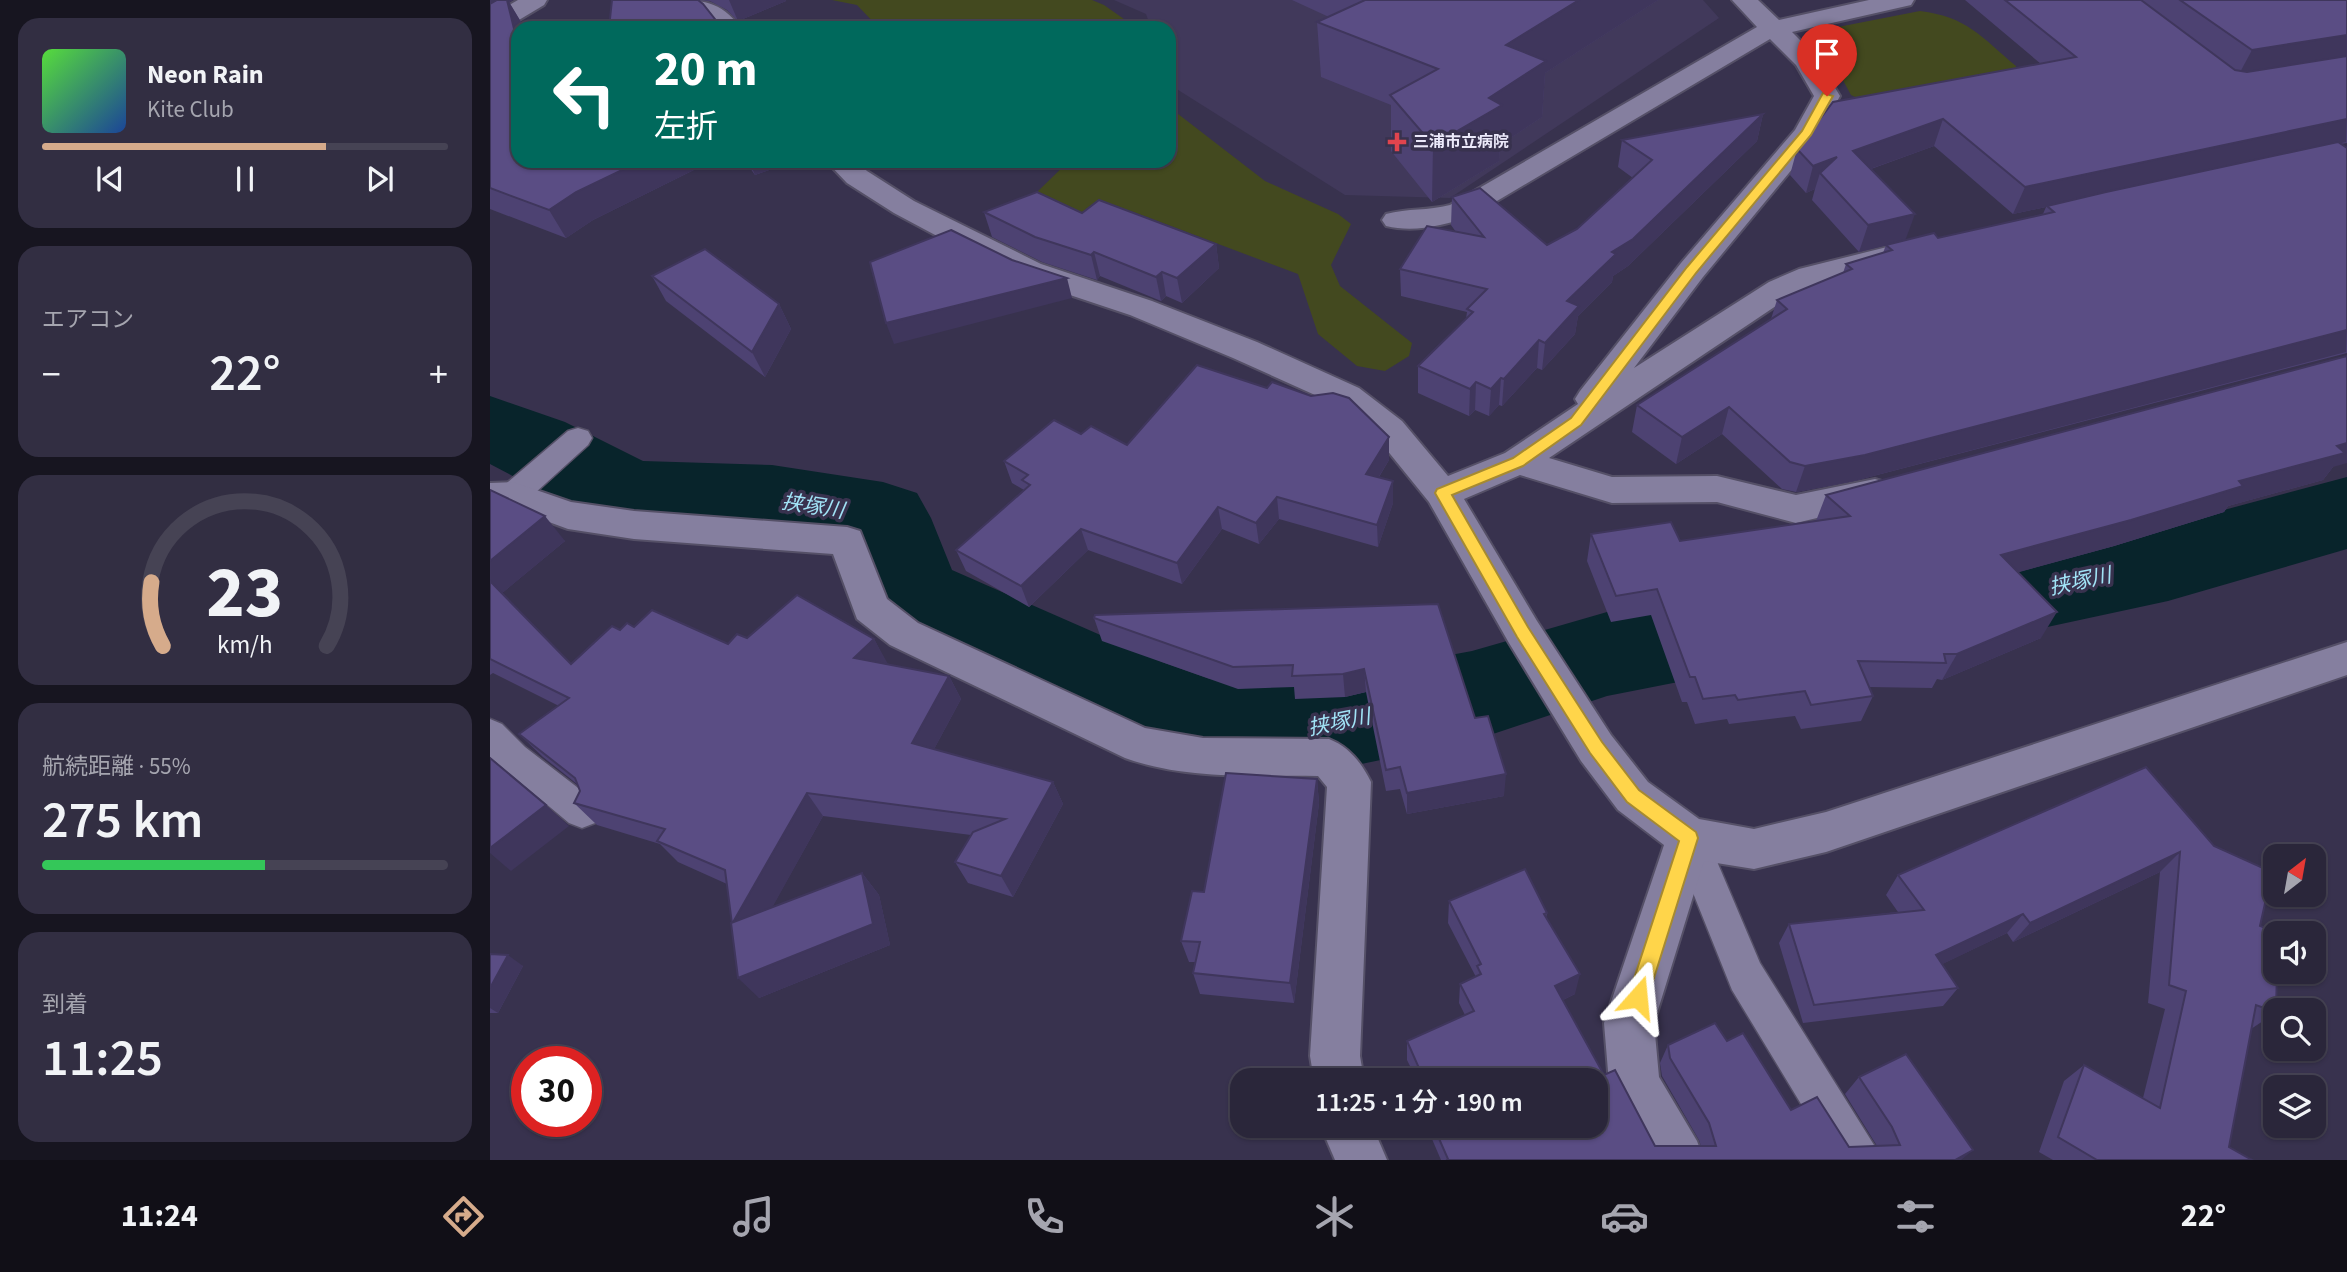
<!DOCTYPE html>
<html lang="ja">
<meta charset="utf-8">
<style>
:root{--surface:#2a263a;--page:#322e42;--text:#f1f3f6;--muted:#a5a5af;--line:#464354;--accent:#d6ab8b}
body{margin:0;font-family:"Source Sans 3","Noto Sans JP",sans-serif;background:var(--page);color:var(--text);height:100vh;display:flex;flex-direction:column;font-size:26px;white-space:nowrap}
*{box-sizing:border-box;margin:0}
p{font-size:23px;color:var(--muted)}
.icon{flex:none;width:38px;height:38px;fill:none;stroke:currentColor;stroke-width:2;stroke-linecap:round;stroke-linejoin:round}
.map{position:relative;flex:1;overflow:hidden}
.side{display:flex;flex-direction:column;gap:18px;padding:18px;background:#171520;width:490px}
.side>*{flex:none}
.hud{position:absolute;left:21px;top:21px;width:665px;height:147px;border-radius:21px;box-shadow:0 2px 5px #0004,0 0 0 2px var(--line);background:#00695c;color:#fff;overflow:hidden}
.needle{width:46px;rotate:31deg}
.buttons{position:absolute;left:1773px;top:844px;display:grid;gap:14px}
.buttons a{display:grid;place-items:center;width:63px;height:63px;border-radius:14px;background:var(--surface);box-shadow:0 2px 5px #0004,0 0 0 2px var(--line);font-size:35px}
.speed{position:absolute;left:21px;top:1046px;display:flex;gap:14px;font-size:35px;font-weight:700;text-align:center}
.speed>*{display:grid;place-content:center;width:91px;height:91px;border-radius:50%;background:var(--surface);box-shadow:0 2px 5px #0004,0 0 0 2px var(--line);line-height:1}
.speed .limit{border:10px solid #d22;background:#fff;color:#111}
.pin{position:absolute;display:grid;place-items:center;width:60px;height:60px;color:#fff;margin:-72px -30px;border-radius:50% 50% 50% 0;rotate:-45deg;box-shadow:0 0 7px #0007}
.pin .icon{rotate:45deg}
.me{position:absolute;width:77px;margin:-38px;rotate:18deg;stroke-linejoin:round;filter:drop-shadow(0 0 5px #0008)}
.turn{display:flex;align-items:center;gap:24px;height:147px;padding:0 28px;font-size:32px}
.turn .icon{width:91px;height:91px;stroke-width:2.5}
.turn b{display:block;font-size:49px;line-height:60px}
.big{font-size:52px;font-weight:600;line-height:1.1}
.side .widget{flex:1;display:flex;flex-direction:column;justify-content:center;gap:10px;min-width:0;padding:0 24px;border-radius:21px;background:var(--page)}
.side .dial{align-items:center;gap:0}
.dial svg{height:182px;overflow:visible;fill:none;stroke:var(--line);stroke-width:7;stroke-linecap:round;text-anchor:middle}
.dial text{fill:var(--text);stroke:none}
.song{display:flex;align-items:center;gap:21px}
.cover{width:84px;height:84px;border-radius:10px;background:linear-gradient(135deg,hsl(110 70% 55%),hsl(220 70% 35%))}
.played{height:7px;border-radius:4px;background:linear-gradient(90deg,var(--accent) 70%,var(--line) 70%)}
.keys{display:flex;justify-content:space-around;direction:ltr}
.heat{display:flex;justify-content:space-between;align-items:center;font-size:38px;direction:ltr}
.charge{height:10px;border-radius:5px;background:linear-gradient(90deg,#34c759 55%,var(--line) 0)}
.trip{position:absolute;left:740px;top:1068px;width:378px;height:70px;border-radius:21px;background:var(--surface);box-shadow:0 2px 5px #0004,0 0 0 2px var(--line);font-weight:600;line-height:70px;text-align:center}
.dock{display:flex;height:112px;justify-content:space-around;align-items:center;background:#110f17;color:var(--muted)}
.dock .icon{width:49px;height:49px}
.dock .active{color:var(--accent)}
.dock b{font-size:32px;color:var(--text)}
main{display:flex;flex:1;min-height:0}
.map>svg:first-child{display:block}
.built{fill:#41395b}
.green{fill:#43491f}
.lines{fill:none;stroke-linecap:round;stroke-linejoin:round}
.river{fill:#08242b;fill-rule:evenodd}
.service-casing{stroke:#555067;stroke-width:3}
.minor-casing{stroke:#555067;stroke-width:4}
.service{fill:#857f9f;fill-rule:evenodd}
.minor{fill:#857f9f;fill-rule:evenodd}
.wall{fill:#4d4272;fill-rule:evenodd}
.shaded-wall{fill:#3f365c}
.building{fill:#5a4d84;stroke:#3f365c;stroke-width:2}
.route{fill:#ffd54a;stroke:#a68a30;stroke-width:2}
.health-dot{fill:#e0444e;stroke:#38324e;stroke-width:2.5}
.labels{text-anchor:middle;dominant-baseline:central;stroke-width:7;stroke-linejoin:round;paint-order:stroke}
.far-poi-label{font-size:16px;font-weight:bold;fill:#ebe9fa;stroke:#38324e;text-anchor:start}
.water-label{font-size:21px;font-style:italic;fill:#a1e3f6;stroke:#38324e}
</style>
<main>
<section class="side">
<div class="widget">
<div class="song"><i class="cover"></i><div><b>Neon Rain</b><p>Kite Club</p></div></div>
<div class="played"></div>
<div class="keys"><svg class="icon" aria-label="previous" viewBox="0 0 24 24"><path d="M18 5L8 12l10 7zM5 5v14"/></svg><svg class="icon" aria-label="pause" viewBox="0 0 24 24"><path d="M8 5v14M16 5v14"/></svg><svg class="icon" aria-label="next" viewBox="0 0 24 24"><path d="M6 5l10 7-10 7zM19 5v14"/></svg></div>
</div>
<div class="widget"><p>エアコン</p>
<div class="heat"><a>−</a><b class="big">22°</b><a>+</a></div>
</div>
<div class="widget dial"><svg viewBox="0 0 100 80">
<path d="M14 69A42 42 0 1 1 86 69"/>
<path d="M14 69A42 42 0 0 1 9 41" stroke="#d6ab8b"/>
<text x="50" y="56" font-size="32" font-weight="700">23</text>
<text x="50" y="72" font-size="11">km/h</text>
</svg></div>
<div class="widget"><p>航続距離 · 55%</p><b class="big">275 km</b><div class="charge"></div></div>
<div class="widget"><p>到着</p><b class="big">11:25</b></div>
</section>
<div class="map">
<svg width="1857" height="1160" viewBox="0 0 1857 1160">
<rect width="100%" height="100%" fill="#38324e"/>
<!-- built -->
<polygon class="built" points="624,0 1213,0 1229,18 960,198 855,195 685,88 679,73 679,28 661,28 656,14"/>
<!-- green -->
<g class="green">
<polygon points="342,0 602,0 614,5 641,24 642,28 389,28 367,5"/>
<path d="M 1430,11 C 1478,17 1491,37 1526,66 L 1527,74 L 1378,103 L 1361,95 L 1337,51 L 1350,39 L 1348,27 Z"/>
<polygon points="679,107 775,181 848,214 861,224 841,265 850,286 922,343 919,356 895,371 867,366 828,334 808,274 638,210 587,222 546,193 579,161 679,161"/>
</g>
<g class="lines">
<!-- river -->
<polygon class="river" points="0,396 75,422 153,461 282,465 393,482 427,493 441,518 462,570 672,662 720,679 804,684 982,651 1117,612 1290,580 1548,551 1678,525 1857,477 1857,549 1678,601 1548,629 1290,662 1117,696 982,741 804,778 718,771 679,758 596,724 387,624 373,596 355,547 282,535 139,530 106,520 0,464"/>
<defs>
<g id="service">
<polygon points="88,428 98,431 102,438 98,445 34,503 23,506 12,503 8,495 12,487 78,431"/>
<polygon points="0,719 12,724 35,747 105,801 110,812 105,823 92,828 79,823 0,757"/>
<polygon points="1199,821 1212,826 1270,963 1384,1145 1391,1160 1345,1160 1242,990 1181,838 1186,826"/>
</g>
<g id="minor">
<polygon points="28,0 57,0 54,5 9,32 0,35 0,16"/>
<path d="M 179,0 C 212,0 230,0 251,28 L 224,28 L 208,15 L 182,5 Z"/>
<path d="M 1242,0 L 1268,0 L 1289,20 L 1379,0 L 1424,0 L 1421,5 L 1302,32 L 1326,56 L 1350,96 L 1327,139 L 1213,277 L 1144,368 L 1279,282 L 1309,269 L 1405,245 L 1416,247 L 1420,254 L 1416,261 L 1331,283 L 1301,296 L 1059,458 L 1122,477 L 1227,476 L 1306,495 L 1385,479 L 1398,483 L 1403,492 L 1398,501 L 1306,523 L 1227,502 L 1122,503 L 1030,475 L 974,499 L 1047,621 L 1121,735 L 1158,782 L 1209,819 L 1264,829 L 1336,812 L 1857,642 L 1857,675 L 1336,852 L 1264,869 L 1214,861 L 1164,1023 L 1169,1077 L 1207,1141 L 1214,1160 L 1159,1160 L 1119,1083 L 1114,1023 L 1174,845 L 1128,810 L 1091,761 L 1019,643 L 939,502 L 888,439 L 845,404 L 743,358 L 640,315 L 529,278 L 505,267 L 404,213 L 357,183 L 336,161 L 366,161 L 377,171 L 424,201 L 551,264 L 662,301 L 767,342 L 869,388 L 912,421 L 958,476 L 1015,453 L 1088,404 L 1085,399 L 1090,391 L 1191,263 L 1305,130 L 1324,96 L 1306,65 L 1280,39 L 980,217 C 953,225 925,233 896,226 L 892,220 L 896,214 C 918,208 938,211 960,205 L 1267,27 Z"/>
<path d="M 23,482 L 81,502 L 144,511 L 357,527 L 370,531 L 397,599 L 428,623 L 655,728 L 713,738 L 839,739 C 859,747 871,762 881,782 L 870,1056 L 874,1080 L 824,1080 L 820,1056 L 837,787 L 828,776 C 764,775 696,780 635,758 L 400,645 L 367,619 L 343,554 L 144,539 L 78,529 L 21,508 L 0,509 L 0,483 Z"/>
<polygon points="830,1125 882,1125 897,1160 845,1160"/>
</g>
</defs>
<!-- service casing -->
<use href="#service" class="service-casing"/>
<!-- minor casing -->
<use href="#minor" class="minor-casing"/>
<!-- service -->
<use href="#service" class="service"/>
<!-- minor -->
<use href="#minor" class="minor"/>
</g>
<!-- wall -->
<g class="wall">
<polygon points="0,0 23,0 19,2 31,22 32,28 28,28 28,161 222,161 103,220 76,238 0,209"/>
<polygon points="209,0 295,0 296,1 248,21 237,10 220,1"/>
<polygon points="802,0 1168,0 1055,73 1052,117 1010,145 1009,161 942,202 901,151 901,105 831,77 827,22 839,17"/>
<path d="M 1475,0 L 1857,0 L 1857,143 L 1850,144 L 1857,148 L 1857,353 L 1364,481 L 1306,492 L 1292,489 L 1232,434 L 1186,464 L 1142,432 L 1147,405 L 1281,319 L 1287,300 L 1353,273 L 1356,264 L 1393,253 L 1396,245 L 1369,252 L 1322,200 L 1325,189 L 1316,193 L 1300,175 L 1307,149 L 1551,64 ZM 1444,146 L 1523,214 L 1556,207 L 1553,214 L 1448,238 L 1415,240 L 1381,169 Z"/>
<polygon points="1273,114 1267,141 1138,266 1123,276 1122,282 1088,316 1085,334 1052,370 1047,368 1012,406 1009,405 999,416 985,410 979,416 928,393 928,366 976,319 977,312 911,296 910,269 966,232 961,225 962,197 1057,245 1087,229 1143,178 1128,167 1132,140"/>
<polygon points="255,161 305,161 265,175"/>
<polygon points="415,161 479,161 431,170"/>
<polygon points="494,212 592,213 726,244 729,268 692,303 676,296 671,301 610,276 607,280 552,262 502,237"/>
<polygon points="162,276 289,304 301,329 275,377 176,301"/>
<polygon points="777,388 899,437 899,460 889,477 903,503 888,547 789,519 769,544 732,529 692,584 598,550 539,607 476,571 466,550 534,490 522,483 514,461 591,434 637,445"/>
<polygon points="1843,467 1833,480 1738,506 1734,512 1624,546 1528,572 1551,638 1452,680 1447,679 1442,688 1379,687 1383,696 1371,721 1311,729 1305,716 1239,724 1237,719 1205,724 1197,702 1192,702 1161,615 1121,622 1097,561 1101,534 1190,541 1326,521 1336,495"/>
<polygon points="0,490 75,541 12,593 81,664 130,630 144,627 238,644 257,638 384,639 397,664 459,676 471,699 444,749 563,782 573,804 523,897 478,883 465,862 481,835 333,816 282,907 372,873 389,895 400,945 269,998 242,923 237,884 188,862 170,844 107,825 84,803 90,791 87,784 53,757 29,734 69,706 3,673 0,675"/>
<polygon points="948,604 985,718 1014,796 917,814 910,789 896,791 876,692 855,697 805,699 804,687 748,689 612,641 604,618"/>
<polygon points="1656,767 1770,926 1785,1013 1761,1029 1739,1147 1762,1160 1563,1160 1549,1152 1574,1081 1594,1065 1653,1098 1675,1009 1658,1003 1670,872 1523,942 1517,933 1452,964 1468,988 1453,1006 1313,1023 1289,943 1299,924 1408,912 1396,895 1408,875"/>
<polygon points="827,779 829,803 804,1003 710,994 703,973 705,962 699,962 691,941 714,892"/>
<polygon points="959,901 1057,913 1056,918 1085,994 1073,1000 1114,1075 1165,1146 1211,1146 1209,1140 1172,1076 1170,1063 1178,1045 1237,1041 1301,1110 1359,1147 1387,1146 1355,1094 1369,1077 1465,1160 951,1160 936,1125 1106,1125 1106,1080 920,1080 919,1071 922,1070 917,1060 917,1041 975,1015 969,1003 970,984 986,977 958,923"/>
<polygon points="0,954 33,966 8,1013 0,1013"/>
</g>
<!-- shaded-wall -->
<g class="shaded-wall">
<polygon points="0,0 23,0 19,2 31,22 32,28 28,28 28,45 0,13"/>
<polygon points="239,0 295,0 296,1 248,21"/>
<polygon points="1089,0 1168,0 1055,73 1052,117 1010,145 1009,161 942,202 943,145 999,98 1016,45"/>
<polygon points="1857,35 1857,58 1748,76 1762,50"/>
<polygon points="1273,114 1267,141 1138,266 1123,276 1122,282 1088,316 1085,334 1052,370 1055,343 1077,301 1122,252"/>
<polygon points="1453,119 1444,146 1355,178 1363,151"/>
<polygon points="1857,119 1856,142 1558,207 1557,206 1556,207 1523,214 1535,187"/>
<polygon points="1347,157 1330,173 1325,189 1316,193 1323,166"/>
<polygon points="151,161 222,161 103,220 76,238 59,210 86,192"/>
<polygon points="259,161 305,161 265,175"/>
<polygon points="428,161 479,161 431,170"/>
<polygon points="1425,214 1415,241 1369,252 1378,225"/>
<polygon points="726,244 729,268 692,303 687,278"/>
<polygon points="604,252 610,276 607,280 601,255"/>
<polygon points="672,272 676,296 671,301 666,277"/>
<polygon points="577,278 582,298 404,344 396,323"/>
<polygon points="289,304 301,329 275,377 262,352"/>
<polygon points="1857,330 1856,352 1364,481 1306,492 1315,466"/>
<polygon points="1049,340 1047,368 1012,406 1014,379"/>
<polygon points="1011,378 1009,405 999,416 1001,389"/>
<polygon points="986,382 985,410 979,416 980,389"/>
<polygon points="1239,407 1232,434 1186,464 1192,437"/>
<polygon points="899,437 899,460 877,496 876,474"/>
<polygon points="1857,443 1857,463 1843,467 1833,480 1738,506 1734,512 1624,546 1497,581 1511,555 1749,481"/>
<polygon points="903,481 903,503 888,547 887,525"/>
<polygon points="787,497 789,519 769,544 766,523"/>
<polygon points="728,507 732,529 692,584 687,563"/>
<polygon points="55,516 75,541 11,594 0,582 0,561"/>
<polygon points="591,529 598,550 539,607 531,586"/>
<polygon points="1567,612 1551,638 1452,680 1467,654"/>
<polygon points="384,639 398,664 378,682 364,658"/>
<polygon points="874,669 876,692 855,697 853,674"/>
<polygon points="459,676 471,699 435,766 422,743"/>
<polygon points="1016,774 1014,796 917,814 917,793"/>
<polygon points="827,779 829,803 804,1003 800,983"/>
<polygon points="563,782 573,804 523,897 511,876"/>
<polygon points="317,793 333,816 262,944 242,924"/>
<polygon points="56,805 79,826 21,871 0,853 0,848"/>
<polygon points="1690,852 1670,872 1523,942 1540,923"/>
<polygon points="372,873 389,895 400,945 269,998 248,978"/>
<polygon points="1533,914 1517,933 1432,974 1446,955"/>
<polygon points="18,955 33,966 8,1013 0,1008 0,988"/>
<polygon points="1090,974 1085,994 1061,1006 1065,986"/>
<polygon points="1483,1150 1471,1160 1465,1160"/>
</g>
<!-- building -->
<g class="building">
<polygon points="7,0 17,0 28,45 28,161 151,161 86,192 59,210 0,188 0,4"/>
<polygon points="122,0 208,0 213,4 232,28 119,28"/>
<polygon points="875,0 1089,0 1016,45 1056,61 999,98 1012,105 943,145 900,95 948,69 827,22"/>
<polygon points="1515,0 1651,0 1745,70 1757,72 1857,56 1857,119 1535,187 1453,119 1363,151 1425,214 1378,225 1330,173 1347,157 1323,166 1307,149 1343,102 1586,57"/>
<polygon points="1690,0 1857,0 1857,35 1762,50"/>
<polygon points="1273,114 1143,239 1122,252 1126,254 1077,301 1089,306 1055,343 1049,340 1014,379 1011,378 1001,389 986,382 980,389 928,366 983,312 977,309 997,289 910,269 937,226 994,237 962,197 990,188 1057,245 1087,229 1162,160 1132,140"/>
<polygon points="1848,142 1857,148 1857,330 1375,455 1315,466 1300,462 1239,407 1192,437 1147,405 1297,309 1287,300 1362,269 1356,264 1402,250 1396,245 1444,233 1448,238 1564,212 1557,206 1616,192"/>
<polygon points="547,192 592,213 609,200 726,244 687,278 672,272 666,277 604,252 601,255 545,237 494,212"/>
<polygon points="461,230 522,260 577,278 396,323 380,262"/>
<polygon points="215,249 289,304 262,352 162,276"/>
<polygon points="1857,356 1857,443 1847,446 1855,453 1749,481 1753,486 1641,520 1511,555 1567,612 1467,654 1454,654 1456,663 1368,661 1383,696 1321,705 1315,691 1248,700 1245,695 1213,699 1205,677 1200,677 1167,589 1126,596 1101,534 1181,522 1190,541 1360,516 1336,495"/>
<polygon points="707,365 777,388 782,382 821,396 843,393 859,398 899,437 876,474 903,481 887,525 787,497 766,523 728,507 687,563 591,529 531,586 466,550 540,485 532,480 538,475 514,461 564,420 591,434 601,426 637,445"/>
<polygon points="0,490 55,516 0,561"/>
<polygon points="0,581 81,664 122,626 130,630 137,623 144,627 162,610 238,644 247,634 257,638 307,595 384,639 364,658 459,676 422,743 563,782 511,876 465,862 483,832 515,819 317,793 242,924 235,870 167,841 175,829 84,803 90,791 85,778 29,734 79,698 0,659"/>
<polygon points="948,604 985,718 998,716 1016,774 917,793 910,767 896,770 874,669 853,674 802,676 803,665 743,667 604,618 605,615"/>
<polygon points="0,758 56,805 0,848"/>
<polygon points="1656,767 1724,846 1782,872 1770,926 1788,933 1785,933 1785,971 1787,971 1786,1010 1785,1012 1766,1005 1739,1147 1762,1160 1607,1160 1568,1137 1594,1065 1670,1108 1696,991 1679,985 1690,852 1540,923 1533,914 1446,955 1468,988 1324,1005 1299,924 1434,910 1408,875"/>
<polygon points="736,773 827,779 800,983 703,973 710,942 691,941 702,891 714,892"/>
<polygon points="1035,869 1057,913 1054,914 1090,974 1065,986 1114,1075 1125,1070 1165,1146 1226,1146 1219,1123 1180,1058 1178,1045 1225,1023 1237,1041 1253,1033 1301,1110 1327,1097 1359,1147 1410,1145 1402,1127 1369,1077 1416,1054 1483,1150 1465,1160 957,1160 958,1159 943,1125 1106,1125 1106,1080 923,1080 919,1071 929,1068 917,1041 984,1011 970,984 991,974 987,966 991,964 959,901"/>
<polygon points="372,873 383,924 248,978 241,923"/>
<polygon points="0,954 18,955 0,988"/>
</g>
<!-- route -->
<polygon class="route" points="1333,93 1343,96 1321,135 1206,273 1091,425 1033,466 962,495 1038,627 1112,742 1149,790 1206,832 1208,838 1158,997 1155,1004 1148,1007 1141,1004 1138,997 1189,841 1137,802 1100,753 1027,637 945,493 947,489 1023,458 1081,418 1197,267 1312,131"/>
<!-- markers -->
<path class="health-dot" d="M903.5 131.5h7v7h7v7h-7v7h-7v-7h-7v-7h7z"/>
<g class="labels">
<!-- far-poi labels -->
<g class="far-poi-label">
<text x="923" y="142">三浦市立病院</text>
</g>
<!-- water labels -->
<g class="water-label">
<text transform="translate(323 506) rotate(9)">挟塚川</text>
<text transform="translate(1590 581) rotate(-12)">挟塚川</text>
<text transform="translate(849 722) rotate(-11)">挟塚川</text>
</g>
</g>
</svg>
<div class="buttons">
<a><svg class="needle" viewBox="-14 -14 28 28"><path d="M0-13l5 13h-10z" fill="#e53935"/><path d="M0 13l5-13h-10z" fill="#a5a5af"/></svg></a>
<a><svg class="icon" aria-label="sound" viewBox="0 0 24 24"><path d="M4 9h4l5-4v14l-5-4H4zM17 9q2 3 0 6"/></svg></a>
<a><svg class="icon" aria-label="search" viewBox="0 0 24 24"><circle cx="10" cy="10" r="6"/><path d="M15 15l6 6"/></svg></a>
<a><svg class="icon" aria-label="layers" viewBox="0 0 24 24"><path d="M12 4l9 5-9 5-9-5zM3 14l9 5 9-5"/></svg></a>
</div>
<div class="speed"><div class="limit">30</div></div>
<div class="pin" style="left:1337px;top:96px;background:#d93025"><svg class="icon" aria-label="arrive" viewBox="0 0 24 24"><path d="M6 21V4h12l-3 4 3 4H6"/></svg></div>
<svg class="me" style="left:1148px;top:997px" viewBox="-20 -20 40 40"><path d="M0-17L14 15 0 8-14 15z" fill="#ffd54a" stroke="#fff" stroke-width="4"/></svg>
<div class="trip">11:25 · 1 分 · 190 m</div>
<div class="hud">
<div class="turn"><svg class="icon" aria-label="left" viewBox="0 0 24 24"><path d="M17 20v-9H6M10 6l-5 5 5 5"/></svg><div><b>20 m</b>左折</div></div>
</div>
</div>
</main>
<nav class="dock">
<b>11:24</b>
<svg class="icon active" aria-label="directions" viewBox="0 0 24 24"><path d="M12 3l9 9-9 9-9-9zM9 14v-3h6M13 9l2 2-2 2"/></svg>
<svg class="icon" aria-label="music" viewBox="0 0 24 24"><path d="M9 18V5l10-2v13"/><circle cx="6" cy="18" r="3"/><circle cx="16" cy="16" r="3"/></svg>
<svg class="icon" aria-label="phone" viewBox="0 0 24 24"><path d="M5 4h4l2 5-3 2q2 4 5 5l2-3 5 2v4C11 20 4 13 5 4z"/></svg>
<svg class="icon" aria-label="climate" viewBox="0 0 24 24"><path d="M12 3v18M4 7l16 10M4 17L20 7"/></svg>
<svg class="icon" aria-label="car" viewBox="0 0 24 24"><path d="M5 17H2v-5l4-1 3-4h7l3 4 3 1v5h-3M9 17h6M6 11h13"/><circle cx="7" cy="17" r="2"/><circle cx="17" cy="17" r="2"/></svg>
<svg class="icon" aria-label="filters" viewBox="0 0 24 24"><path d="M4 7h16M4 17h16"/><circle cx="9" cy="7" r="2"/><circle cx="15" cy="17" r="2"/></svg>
<b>22°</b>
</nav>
